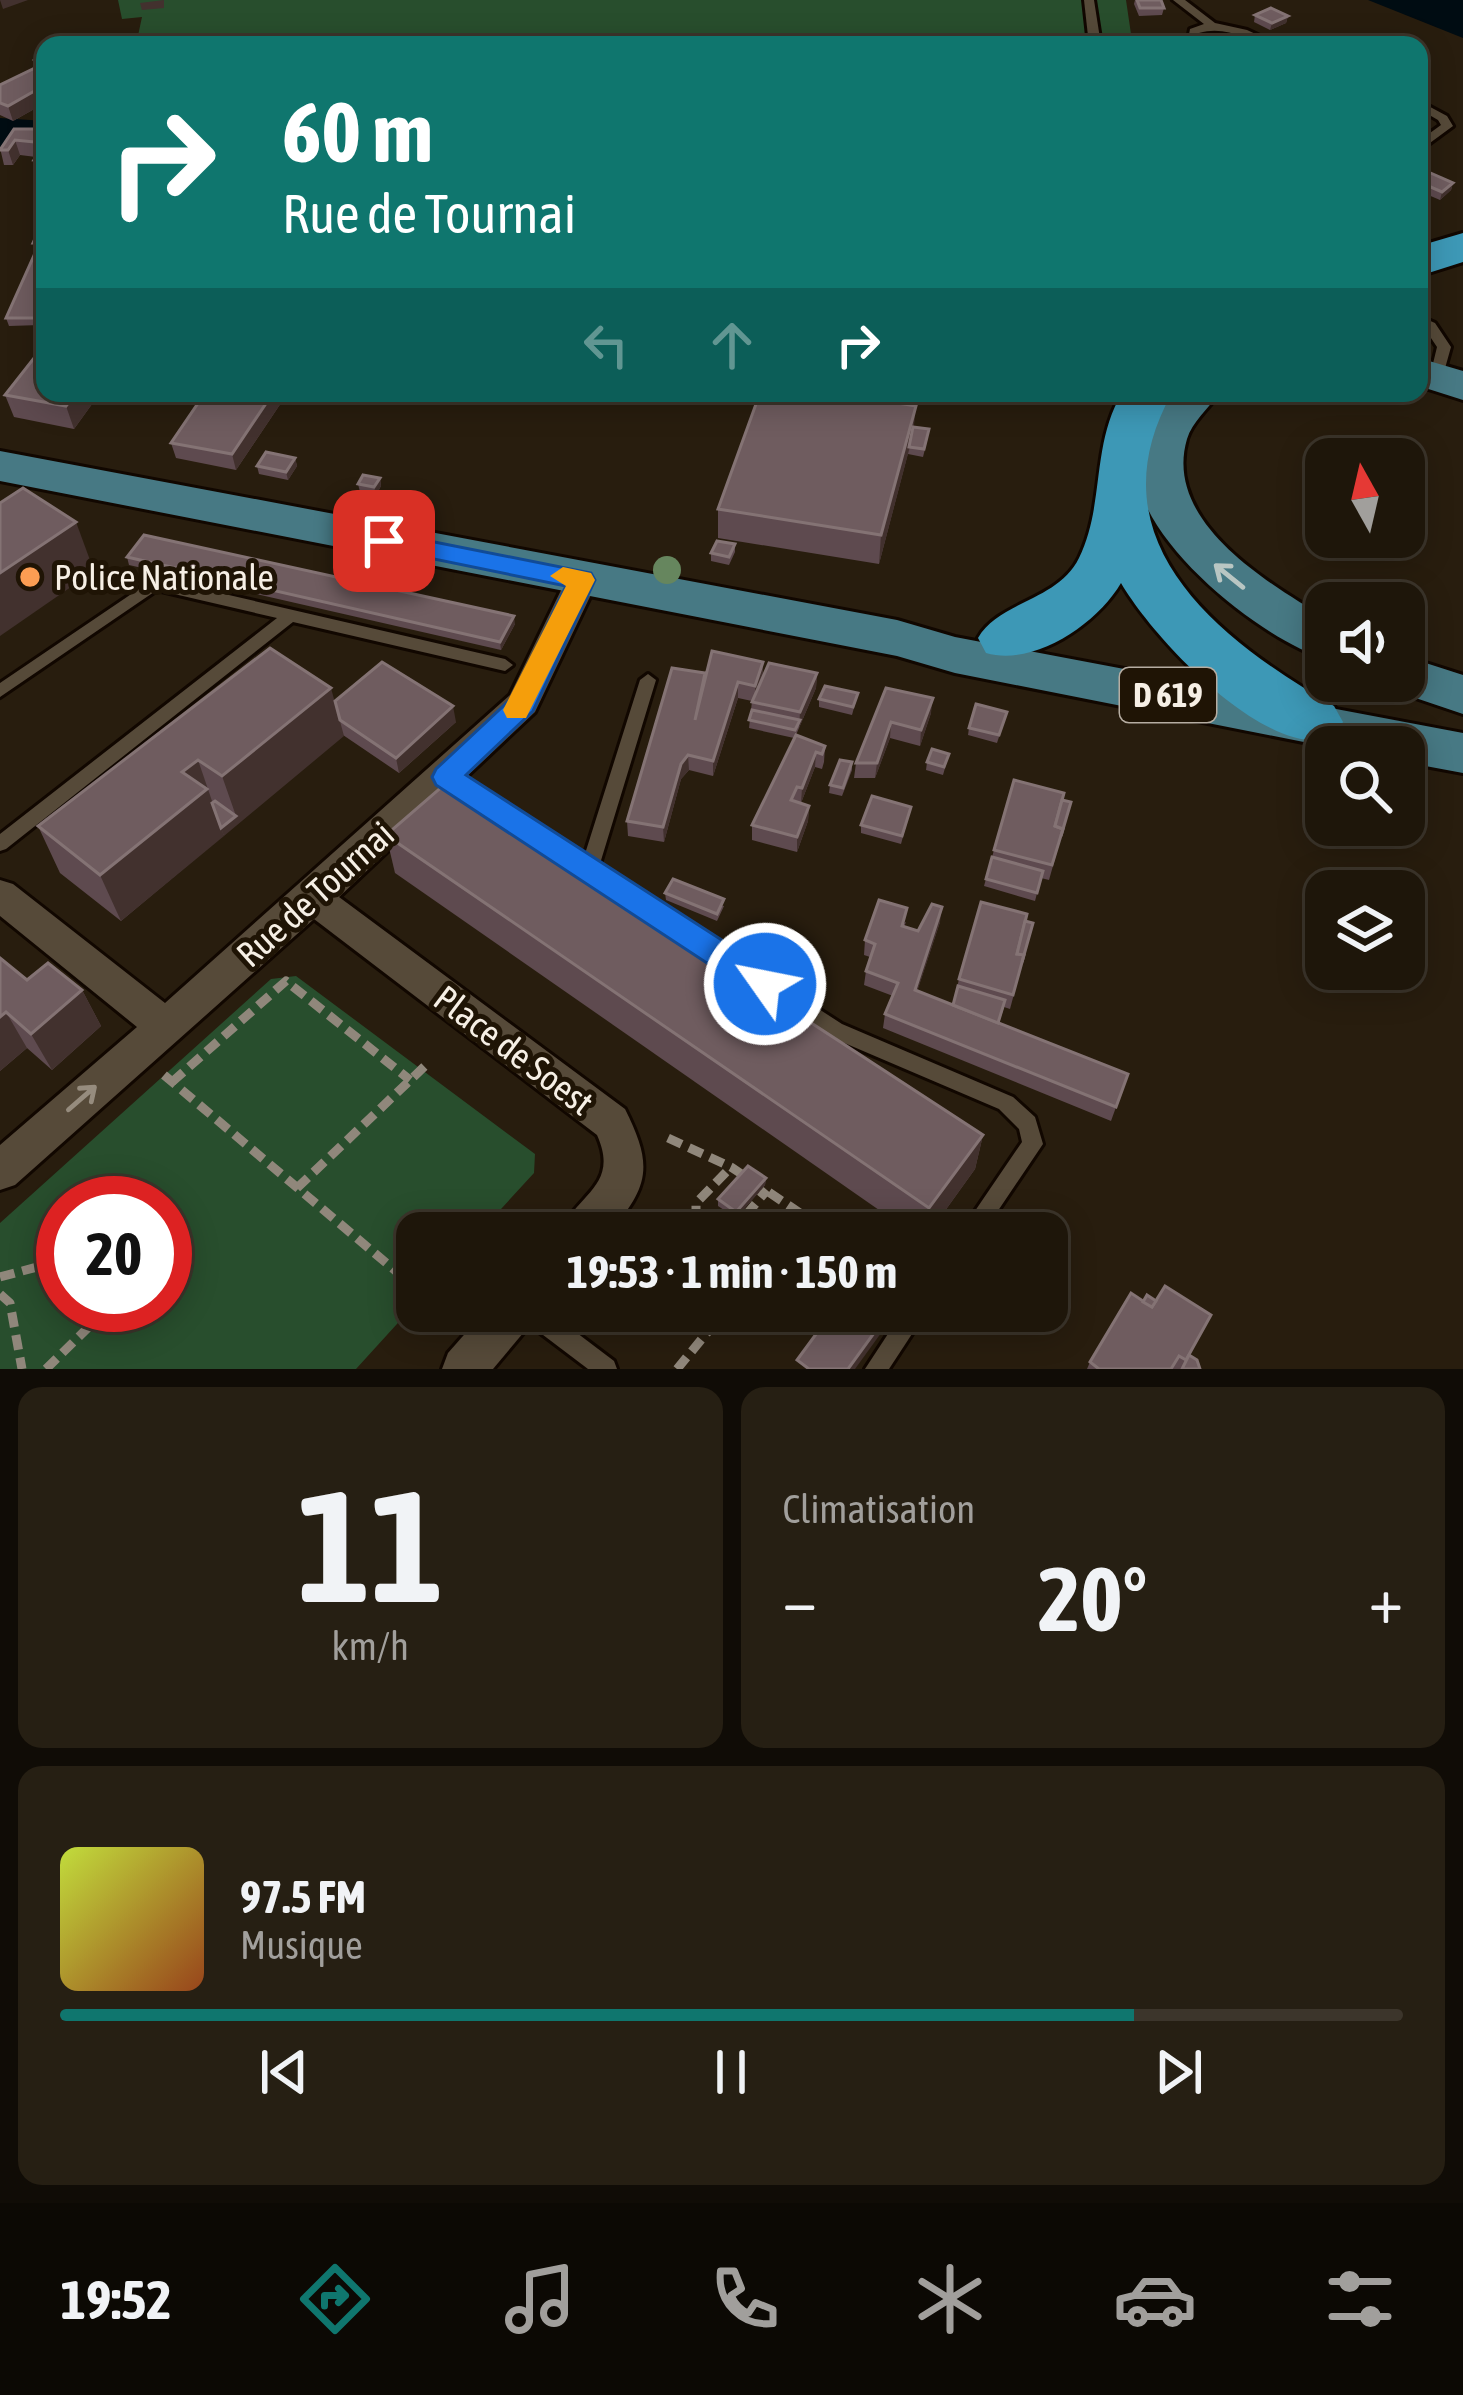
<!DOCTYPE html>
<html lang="fr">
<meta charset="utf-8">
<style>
:root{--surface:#1e160a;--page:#261f13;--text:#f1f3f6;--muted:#a19f9c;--line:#3c352b;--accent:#0f766e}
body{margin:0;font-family:"Asap Condensed",sans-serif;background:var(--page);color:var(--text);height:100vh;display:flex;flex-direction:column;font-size:45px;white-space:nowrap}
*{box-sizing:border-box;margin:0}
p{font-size:39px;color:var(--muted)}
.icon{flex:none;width:66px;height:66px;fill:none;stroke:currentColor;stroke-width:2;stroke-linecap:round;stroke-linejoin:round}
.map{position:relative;height:1369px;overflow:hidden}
.sheet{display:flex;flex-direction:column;gap:18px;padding:18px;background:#100c06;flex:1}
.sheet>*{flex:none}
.hud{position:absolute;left:36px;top:36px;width:1392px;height:366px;border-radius:24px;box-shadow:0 6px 30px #0003,0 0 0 3px var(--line);background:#0f766e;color:#fff;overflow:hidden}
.needle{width:78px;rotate:352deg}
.buttons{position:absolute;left:1305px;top:438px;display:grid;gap:24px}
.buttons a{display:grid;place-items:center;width:120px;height:120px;border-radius:24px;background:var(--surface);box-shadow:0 6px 30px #0003,0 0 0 3px var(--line);font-size:60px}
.speed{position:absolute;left:36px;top:1176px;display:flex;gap:24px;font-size:60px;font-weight:700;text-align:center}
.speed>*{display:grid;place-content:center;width:156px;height:156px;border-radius:50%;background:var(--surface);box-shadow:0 6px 30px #0003,0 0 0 3px var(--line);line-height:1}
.speed .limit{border:18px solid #d22;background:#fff;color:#111}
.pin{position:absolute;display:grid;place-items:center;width:102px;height:102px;color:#fff;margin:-51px;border-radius:24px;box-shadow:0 6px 18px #0006}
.me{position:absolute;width:132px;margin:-66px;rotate:303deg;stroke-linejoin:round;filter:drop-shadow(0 0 9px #0008)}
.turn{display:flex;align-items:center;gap:42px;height:252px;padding:0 48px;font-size:54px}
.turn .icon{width:156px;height:156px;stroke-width:2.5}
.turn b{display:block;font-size:84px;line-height:102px}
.lanes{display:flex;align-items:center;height:114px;padding:0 48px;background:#0003;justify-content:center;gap:60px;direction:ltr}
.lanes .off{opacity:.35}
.big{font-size:90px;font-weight:700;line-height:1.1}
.sheet .card{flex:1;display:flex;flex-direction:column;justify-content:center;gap:18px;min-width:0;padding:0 42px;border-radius:24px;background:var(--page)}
.sheet .dial{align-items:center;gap:0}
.dial b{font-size:156px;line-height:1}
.song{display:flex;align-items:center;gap:36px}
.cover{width:144px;height:144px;border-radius:18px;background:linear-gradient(135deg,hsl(70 70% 55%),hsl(20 70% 35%))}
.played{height:12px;border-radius:6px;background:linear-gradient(90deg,var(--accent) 80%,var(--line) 80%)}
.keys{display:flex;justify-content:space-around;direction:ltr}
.heat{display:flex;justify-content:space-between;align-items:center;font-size:66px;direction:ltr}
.sheet .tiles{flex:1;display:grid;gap:18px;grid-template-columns:1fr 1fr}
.card:last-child{grid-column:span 2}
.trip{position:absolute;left:396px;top:1212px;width:672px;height:120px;border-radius:24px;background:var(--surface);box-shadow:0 6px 30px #0003,0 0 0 3px var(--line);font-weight:700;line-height:120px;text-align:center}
.tab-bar{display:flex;height:192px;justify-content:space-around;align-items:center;background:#0c0904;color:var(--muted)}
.tab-bar .icon{width:84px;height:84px}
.tab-bar .selected{color:var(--accent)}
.tab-bar b{font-size:54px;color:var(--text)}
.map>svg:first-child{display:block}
.green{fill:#284e2d;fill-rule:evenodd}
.water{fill:#000c12}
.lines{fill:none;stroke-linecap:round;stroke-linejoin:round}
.river{fill:#000c12;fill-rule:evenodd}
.lane-casing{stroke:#110700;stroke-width:6}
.street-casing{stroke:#110700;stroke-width:6}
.primary-casing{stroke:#110700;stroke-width:6}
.highway-casing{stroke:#110700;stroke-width:6}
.path{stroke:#90877b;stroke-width:9;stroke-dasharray:15 8;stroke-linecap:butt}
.lane{fill:#564a39;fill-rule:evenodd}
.street{fill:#564a39;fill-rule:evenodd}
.primary{fill:#477984;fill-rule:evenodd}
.highway{fill:#3d98b6;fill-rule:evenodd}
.tree{fill:#66865e}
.wall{fill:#5e4a4f}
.shaded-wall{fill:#42312e}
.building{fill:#6f5c5f;stroke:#847374;stroke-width:3}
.oneway{stroke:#b9c6c3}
.oneway2{stroke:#968c7e}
.route{fill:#1a73e8;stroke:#114b97;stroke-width:3}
.slow{fill:#f59e0b}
.poi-dot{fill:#fc9d53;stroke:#1f1405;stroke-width:4.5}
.labels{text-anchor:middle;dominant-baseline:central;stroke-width:10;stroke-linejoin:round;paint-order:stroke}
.shield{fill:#1f1405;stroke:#b6ada2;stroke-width:3}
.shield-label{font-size:33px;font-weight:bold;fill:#f6efe5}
.poi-label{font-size:36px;fill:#f6efe5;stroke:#1f1405;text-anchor:start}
.street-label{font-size:36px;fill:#f6efe5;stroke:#1f1405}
</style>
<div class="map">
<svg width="1463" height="1369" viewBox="0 0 1463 1369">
<rect width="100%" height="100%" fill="#281d0e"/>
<!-- green -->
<g class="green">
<polygon points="118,0 1126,0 1131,34 1163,33 1167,45 136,45 142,17 122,19"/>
<path d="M 296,976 L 535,1154 L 534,1173 L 479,1233 L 417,1233 L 417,1302 L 356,1369 L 0,1369 L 0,1223 L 271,979 ZM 165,1203 L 165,1305 L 63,1305 L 63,1203 Z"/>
</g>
<!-- water -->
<polygon class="water" points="1368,0 1463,0 1463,38"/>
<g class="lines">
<!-- river -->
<polygon class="river" points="0,118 45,121 45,153 0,150"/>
<defs>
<g id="lane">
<polygon points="1084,0 1094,0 1101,45 1089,45"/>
<path d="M 1173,0 L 1185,0 L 1215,23 L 1247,30 L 1279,45 C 1250,45 1230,24 1199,33 L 1199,45 L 1187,45 L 1190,29 L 1204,24 Z"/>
<polygon points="1419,101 1447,116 1453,126 1419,151 1419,141 1441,125 1438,120 1419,109"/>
<polygon points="1419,316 1435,323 1451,347 1442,379 1432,379 1430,376 1437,347 1425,329 1419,325"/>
<polygon points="155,578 505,659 513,665 505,671 293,622 6,849 0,851 0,834 277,618 157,590 0,697 0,683"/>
<polygon points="648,674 656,680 599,867 842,1024 1013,1097 1035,1117 1043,1144 983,1233 960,1233 1022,1142 1019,1129 999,1109 828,1036 440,782 437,777 440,772 452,772 584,857 640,680"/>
<polygon points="519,1311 548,1311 614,1361 617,1369 588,1369 522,1319"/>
<polygon points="903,1311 927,1311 889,1369 865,1369"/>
</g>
<g id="street">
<path d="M 582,569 L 593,572 L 598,580 L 535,712 L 339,897 L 625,1109 C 653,1165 650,1186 609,1233 L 560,1233 C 577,1193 620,1186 597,1135 L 314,919 L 15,1185 L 0,1190 L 0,1145 L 137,1027 L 0,916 L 0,880 L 13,884 L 165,1003 L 510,695 L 566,580 L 571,572 Z"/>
<polygon points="485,1311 536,1311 529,1326 493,1369 442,1369 448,1353"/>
</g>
<g id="primary">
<polygon points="1419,358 1463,371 1463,400 1419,386"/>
<path d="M 1173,393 L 1219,393 C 1209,408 1192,422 1187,439 C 1163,521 1266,582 1326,618 L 1326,659 C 1262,640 1136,540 1136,466 C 1135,436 1155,414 1173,393 Z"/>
<polygon points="0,451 897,620 955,637 1463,733 1463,773 1404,762 1404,747 1329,747 955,673 897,656 0,481"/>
<polygon points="1404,656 1463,675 1463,714 1386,688 1382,681 1404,681"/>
</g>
<g id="highway">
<polygon points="1463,233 1463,262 1419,276 1419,246"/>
<path d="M 1122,393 L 1172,393 C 1090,540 1218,639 1334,706 L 1343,722 L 1334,738 C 1266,760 1153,638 1121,583 C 1097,624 1034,667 986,653 L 978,638 C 999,601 1058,601 1079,558 C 1105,505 1091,445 1122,393 Z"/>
</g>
</defs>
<!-- lane casing -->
<use href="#lane" class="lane-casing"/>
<!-- street casing -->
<use href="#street" class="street-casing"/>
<!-- primary casing -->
<use href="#primary" class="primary-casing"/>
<!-- highway casing -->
<use href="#highway" class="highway-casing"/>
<!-- path -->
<g class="path">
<polyline points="164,1075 417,1289"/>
<polyline points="172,1082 286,981 410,1080"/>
<polyline points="668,1138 731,1167 830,1233"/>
<polyline points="297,1188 426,1065"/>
<polyline points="717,1233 696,1218 696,1203 731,1167"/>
<polyline points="731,1233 767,1190"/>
<polyline points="789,1233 804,1214"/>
<polyline points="165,1252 170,1247"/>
<polyline points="0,1277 63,1260"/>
<polyline points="0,1294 10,1303 22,1369"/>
<polyline points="46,1369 111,1305"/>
<polyline points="677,1369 725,1311"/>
</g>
<!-- lane -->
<use href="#lane" class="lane"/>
<!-- street -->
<use href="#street" class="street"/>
<!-- primary -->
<use href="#primary" class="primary"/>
<!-- highway -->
<use href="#highway" class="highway"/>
</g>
<!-- trees -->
<circle class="tree" cx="667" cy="570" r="14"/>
<!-- wall -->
<g class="wall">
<polygon points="1135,0 1161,0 1164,8 1162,15 1139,16 1134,4"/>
<polygon points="1255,15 1288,16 1286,23 1270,30 1254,22"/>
<polygon points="45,55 45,103 13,121 0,115 0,85 37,67 35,60"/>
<polygon points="14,129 45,129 45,168 36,168 34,160 36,157 20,155 13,165 4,165 0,148"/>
<polygon points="1419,177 1453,183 1451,190 1440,200 1419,191"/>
<polygon points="45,217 45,317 41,325 9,326 6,318 36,251 33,243"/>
<polygon points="100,393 74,429 14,417 5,395"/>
<polygon points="205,393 279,393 281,403 236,470 176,458 171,443"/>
<polygon points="760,393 912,393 910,405 913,427 928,437 923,457 908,454 908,453 879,564 718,538 718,509"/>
<polygon points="295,458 297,466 288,480 259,474 257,466"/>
<polygon points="380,478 381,486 376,495 360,492 358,484"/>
<polygon points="380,539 381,547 377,552 359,549 358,541"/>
<polygon points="735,544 735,552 729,565 711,561 711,553"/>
<polygon points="127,557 515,624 501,650 129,565"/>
<polygon points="672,668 762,680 817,673 816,688 796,735 825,746 824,762 822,769 815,767 801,803 809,806 808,821 797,852 752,840 752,825 794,738 749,728 752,701 738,698 713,776 689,770 681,779 664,842 628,836 627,821"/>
<polygon points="886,688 931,713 920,746 890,738 875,778 854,778 856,763"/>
<polygon points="858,693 852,715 819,707 819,699"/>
<polygon points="335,701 456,722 399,773 343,735 121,921 60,873 38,826"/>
<polygon points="1007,712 997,743 968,735 969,728"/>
<polygon points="949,754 943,775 926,770 927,762"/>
<polygon points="852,762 852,770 842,796 829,793 830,785"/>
<polygon points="1062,801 1071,802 1049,880 1041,878 1035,901 984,886 994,850"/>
<polygon points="911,807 901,844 861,833 861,825"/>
<polygon points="386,835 983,1135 975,1169 929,1233 912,1233 395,873"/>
<polygon points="665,893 724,906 717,921 666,900"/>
<polygon points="906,922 904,927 918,931 940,922 917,991 953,1005 959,979 1023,928 1031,930 1010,1009 1004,1007 999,1023 1128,1074 1111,1121 883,1028 885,1014 893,996 864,985 866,971 870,957 864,955 865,940"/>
<polygon points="0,958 27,980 82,990 101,1026 52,1070 27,1048 0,1071"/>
<polygon points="766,1178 765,1185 736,1218 718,1206 718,1199"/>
<polygon points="1189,1355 1200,1369 1087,1369 1090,1362"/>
</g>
<!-- shaded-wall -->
<g class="shaded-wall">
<polygon points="0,0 28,0 3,9"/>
<polygon points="164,0 164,8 142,10 140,3"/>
<polygon points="1288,16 1286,23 1270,30 1272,23"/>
<polygon points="45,85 45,103 13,121 8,106"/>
<polygon points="15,140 20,155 13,165 8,150"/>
<polygon points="1453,183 1451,190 1440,200 1442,192"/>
<polygon points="45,303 45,317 41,325 39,318"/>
<polygon points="76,393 100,393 74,429 66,406"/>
<polygon points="273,393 279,393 281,403 236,470 232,454"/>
<polygon points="916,406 913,435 879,564 881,535"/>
<polygon points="295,458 297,466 288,480 286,472"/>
<polygon points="380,478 381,486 376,495 374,487"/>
<polygon points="76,522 94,571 0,636 0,573"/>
<polygon points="514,616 515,624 501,650 500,642"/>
<polygon points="763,662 763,677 755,702 755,686"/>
<polygon points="817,673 816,688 799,728 800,712"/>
<polygon points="738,682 738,698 713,776 713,761"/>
<polygon points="331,688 344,736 224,836 221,828 236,816 222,776"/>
<polygon points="933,698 931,713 920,746 921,730"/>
<polygon points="453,706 456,722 399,773 396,758"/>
<polygon points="891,722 890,738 875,778 877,763"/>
<polygon points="816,752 815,767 801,803 802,788"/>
<polygon points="688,755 689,770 681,779 664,842 663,827 681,764"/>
<polygon points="198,760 224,836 121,921 100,875 182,772"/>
<polygon points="809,806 808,821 797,852 797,837"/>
<polygon points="942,907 940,922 913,1004 915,990"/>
<polygon points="82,990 101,1026 52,1070 31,1034"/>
<polygon points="6,1012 27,1048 0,1071 0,1017"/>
<polygon points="983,1135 975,1169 929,1233 925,1233 929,1208"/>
<polygon points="766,1178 765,1185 736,1218 736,1212"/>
<polygon points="890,1311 897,1311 855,1369 848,1369"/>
</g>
<!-- building -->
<g class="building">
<polygon points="1137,0 1161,0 1164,8 1140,8"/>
<polygon points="1271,8 1288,16 1272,23 1255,15"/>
<polygon points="78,37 96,45 64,45"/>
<polygon points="45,55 45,85 8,106 0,103 0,85 43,64 35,60"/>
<polygon points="14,129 45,129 45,143 15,140 8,150 0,150"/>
<polygon points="41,150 45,150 45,161 34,160"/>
<polygon points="1426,171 1453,183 1442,192 1419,182 1419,177"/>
<polygon points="45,217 45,243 33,243"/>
<polygon points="36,251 45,251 45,303 39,318 6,318"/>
<polygon points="45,344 45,393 76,393 66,406 5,395"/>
<polygon points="205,393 273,393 232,454 171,443"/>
<polygon points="760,393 882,393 880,400 916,406 881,535 718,509"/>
<polygon points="913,427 929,429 924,449 909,447"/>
<polygon points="266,452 295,458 286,472 257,466"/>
<polygon points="363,475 380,478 374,487 358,484"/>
<polygon points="23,488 76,522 0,573 0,503"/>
<polygon points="144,535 514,616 500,642 127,557"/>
<polygon points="361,535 380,539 375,544 358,541"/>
<polygon points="717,541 735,544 729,557 711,553"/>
<polygon points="270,648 331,688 222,776 198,760 182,772 207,789 100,875 38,826"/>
<polygon points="712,651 763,662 755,686 738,682 713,761 688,755 681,764 663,827 627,821 672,668 705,673 695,720"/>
<polygon points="382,662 453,706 396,758 340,720 335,701"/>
<polygon points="769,663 817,673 800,712 752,702"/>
<polygon points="825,686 858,693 853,707 819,699"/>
<polygon points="886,688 933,698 921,730 891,722 877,763 856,763"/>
<polygon points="976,704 1007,712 999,735 969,728"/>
<polygon points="752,710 800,720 795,730 749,720"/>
<polygon points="796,735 825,746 822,754 816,752 802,788 797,787 791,800 809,806 797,837 752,825"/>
<polygon points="932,749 949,754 944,767 927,762"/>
<polygon points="840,760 852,762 843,788 830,785"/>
<polygon points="1014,780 1064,793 1055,826 1063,829 1052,865 994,850"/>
<polygon points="445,784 983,1135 929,1208 386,835"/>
<polygon points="872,796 911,807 902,836 861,825"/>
<polygon points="1062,800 1071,802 1061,836 1063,829 1055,826"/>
<polygon points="215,801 236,816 221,828 212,803"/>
<polygon points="992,857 1043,871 1037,893 986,879"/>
<polygon points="673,879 724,899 717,914 665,893"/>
<polygon points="879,900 907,908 902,926 918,931 932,904 942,907 915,990 1128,1074 1116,1107 885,1014 898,983 866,971 875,944 865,940"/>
<polygon points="981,902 1027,914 1017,954 1024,955 1013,995 959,979"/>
<polygon points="1025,921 1033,923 1022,962 1024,955 1017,954"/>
<polygon points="0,958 27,980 48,963 82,990 31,1034 6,1012 0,1017"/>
<polygon points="958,986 1005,1000 998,1023 953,1005"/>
<polygon points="748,1166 766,1178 736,1212 718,1199"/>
<polygon points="1165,1286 1211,1315 1186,1360 1179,1356 1171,1369 1099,1369 1090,1362 1131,1293 1152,1307"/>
<polygon points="1147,1295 1156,1301 1152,1307 1143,1302"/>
<polygon points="833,1311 890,1311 848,1369 809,1369 797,1360"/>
<polygon points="1189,1355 1197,1360 1200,1369 1182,1369"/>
</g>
<!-- one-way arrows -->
<defs><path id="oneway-shaft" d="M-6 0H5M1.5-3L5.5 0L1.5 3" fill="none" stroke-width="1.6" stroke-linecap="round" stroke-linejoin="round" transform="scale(3)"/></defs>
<use class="oneway" href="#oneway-shaft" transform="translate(1229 576) rotate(-141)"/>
<use class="oneway2" href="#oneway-shaft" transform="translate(82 1098) rotate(-41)"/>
<!-- route -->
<polygon class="route" points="384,532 591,573 595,580 533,711 466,775 776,975 780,984 776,994 765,998 754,994 436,785 432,777 436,769 513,697 566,586 375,547 371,541"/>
<!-- slow -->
<polygon class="slow" points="563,567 591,573 595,580 526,718 507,718 503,710 566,586 550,576"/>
<!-- markers -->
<circle class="poi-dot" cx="30" cy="577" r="12"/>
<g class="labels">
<!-- shield labels -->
<rect class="shield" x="1120" y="668" width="96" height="54" rx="9"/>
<g class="shield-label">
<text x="1168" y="695">D 619</text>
</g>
<!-- poi labels -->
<g class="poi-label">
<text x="54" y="577">Police Nationale</text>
</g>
<!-- street labels -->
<g class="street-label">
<text transform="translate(315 894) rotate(-42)">Rue de Tournai</text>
<text transform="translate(514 1050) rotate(37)">Place de Soest</text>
</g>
</g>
</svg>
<div class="buttons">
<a><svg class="needle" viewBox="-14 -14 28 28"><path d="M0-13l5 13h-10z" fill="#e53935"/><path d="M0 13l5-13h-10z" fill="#a19f9c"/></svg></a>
<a><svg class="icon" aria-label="sound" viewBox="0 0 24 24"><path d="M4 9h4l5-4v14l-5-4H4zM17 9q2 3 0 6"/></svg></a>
<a><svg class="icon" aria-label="search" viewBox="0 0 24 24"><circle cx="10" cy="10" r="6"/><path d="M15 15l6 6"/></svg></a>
<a><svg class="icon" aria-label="layers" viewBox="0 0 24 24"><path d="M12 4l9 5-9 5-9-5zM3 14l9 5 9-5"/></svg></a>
</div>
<div class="speed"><div class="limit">20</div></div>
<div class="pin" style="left:384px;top:541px;background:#d93025"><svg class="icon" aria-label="arrive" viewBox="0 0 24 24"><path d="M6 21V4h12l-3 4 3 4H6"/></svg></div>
<svg class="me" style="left:765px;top:984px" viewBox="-20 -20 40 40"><circle r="17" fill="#1a73e8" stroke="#fff" stroke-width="3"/><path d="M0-11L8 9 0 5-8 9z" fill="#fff"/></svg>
<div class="trip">19:53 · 1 min · 150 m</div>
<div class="hud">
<div class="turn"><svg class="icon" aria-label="right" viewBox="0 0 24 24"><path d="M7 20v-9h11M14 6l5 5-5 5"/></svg><div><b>60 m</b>Rue de Tournai</div></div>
<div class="lanes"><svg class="icon off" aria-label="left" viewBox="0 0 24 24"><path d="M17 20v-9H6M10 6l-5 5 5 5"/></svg><svg class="icon off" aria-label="ahead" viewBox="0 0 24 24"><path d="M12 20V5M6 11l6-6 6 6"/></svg><svg class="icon" aria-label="right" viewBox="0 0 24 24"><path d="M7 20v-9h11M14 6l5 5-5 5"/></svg></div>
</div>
</div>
<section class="sheet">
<div class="tiles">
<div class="card dial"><b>11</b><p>km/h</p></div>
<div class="card"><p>Climatisation</p>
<div class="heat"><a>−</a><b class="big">20°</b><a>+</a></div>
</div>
<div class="card">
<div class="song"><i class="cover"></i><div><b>97.5 FM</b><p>Musique</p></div></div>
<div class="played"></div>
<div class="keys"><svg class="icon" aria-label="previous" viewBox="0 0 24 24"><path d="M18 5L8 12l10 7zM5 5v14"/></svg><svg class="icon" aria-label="pause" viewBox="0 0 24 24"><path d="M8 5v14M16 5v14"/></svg><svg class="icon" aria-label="next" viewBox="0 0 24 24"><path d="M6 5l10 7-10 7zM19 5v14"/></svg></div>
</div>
</div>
</section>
<nav class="tab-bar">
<b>19:52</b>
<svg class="icon selected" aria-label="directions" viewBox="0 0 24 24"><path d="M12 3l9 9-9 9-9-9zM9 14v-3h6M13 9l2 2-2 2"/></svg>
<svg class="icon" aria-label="music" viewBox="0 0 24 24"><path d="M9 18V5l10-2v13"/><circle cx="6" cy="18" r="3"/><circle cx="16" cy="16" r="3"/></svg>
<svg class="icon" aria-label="phone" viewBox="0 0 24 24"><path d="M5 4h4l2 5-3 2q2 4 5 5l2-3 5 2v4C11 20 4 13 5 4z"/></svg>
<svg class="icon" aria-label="climate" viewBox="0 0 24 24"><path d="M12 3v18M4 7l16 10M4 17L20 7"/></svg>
<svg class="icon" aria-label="car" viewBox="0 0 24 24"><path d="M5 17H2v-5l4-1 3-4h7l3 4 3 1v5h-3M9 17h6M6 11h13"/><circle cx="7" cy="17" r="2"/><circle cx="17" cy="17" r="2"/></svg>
<svg class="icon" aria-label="filters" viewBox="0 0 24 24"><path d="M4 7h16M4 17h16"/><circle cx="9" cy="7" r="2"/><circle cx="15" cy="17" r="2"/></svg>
</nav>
